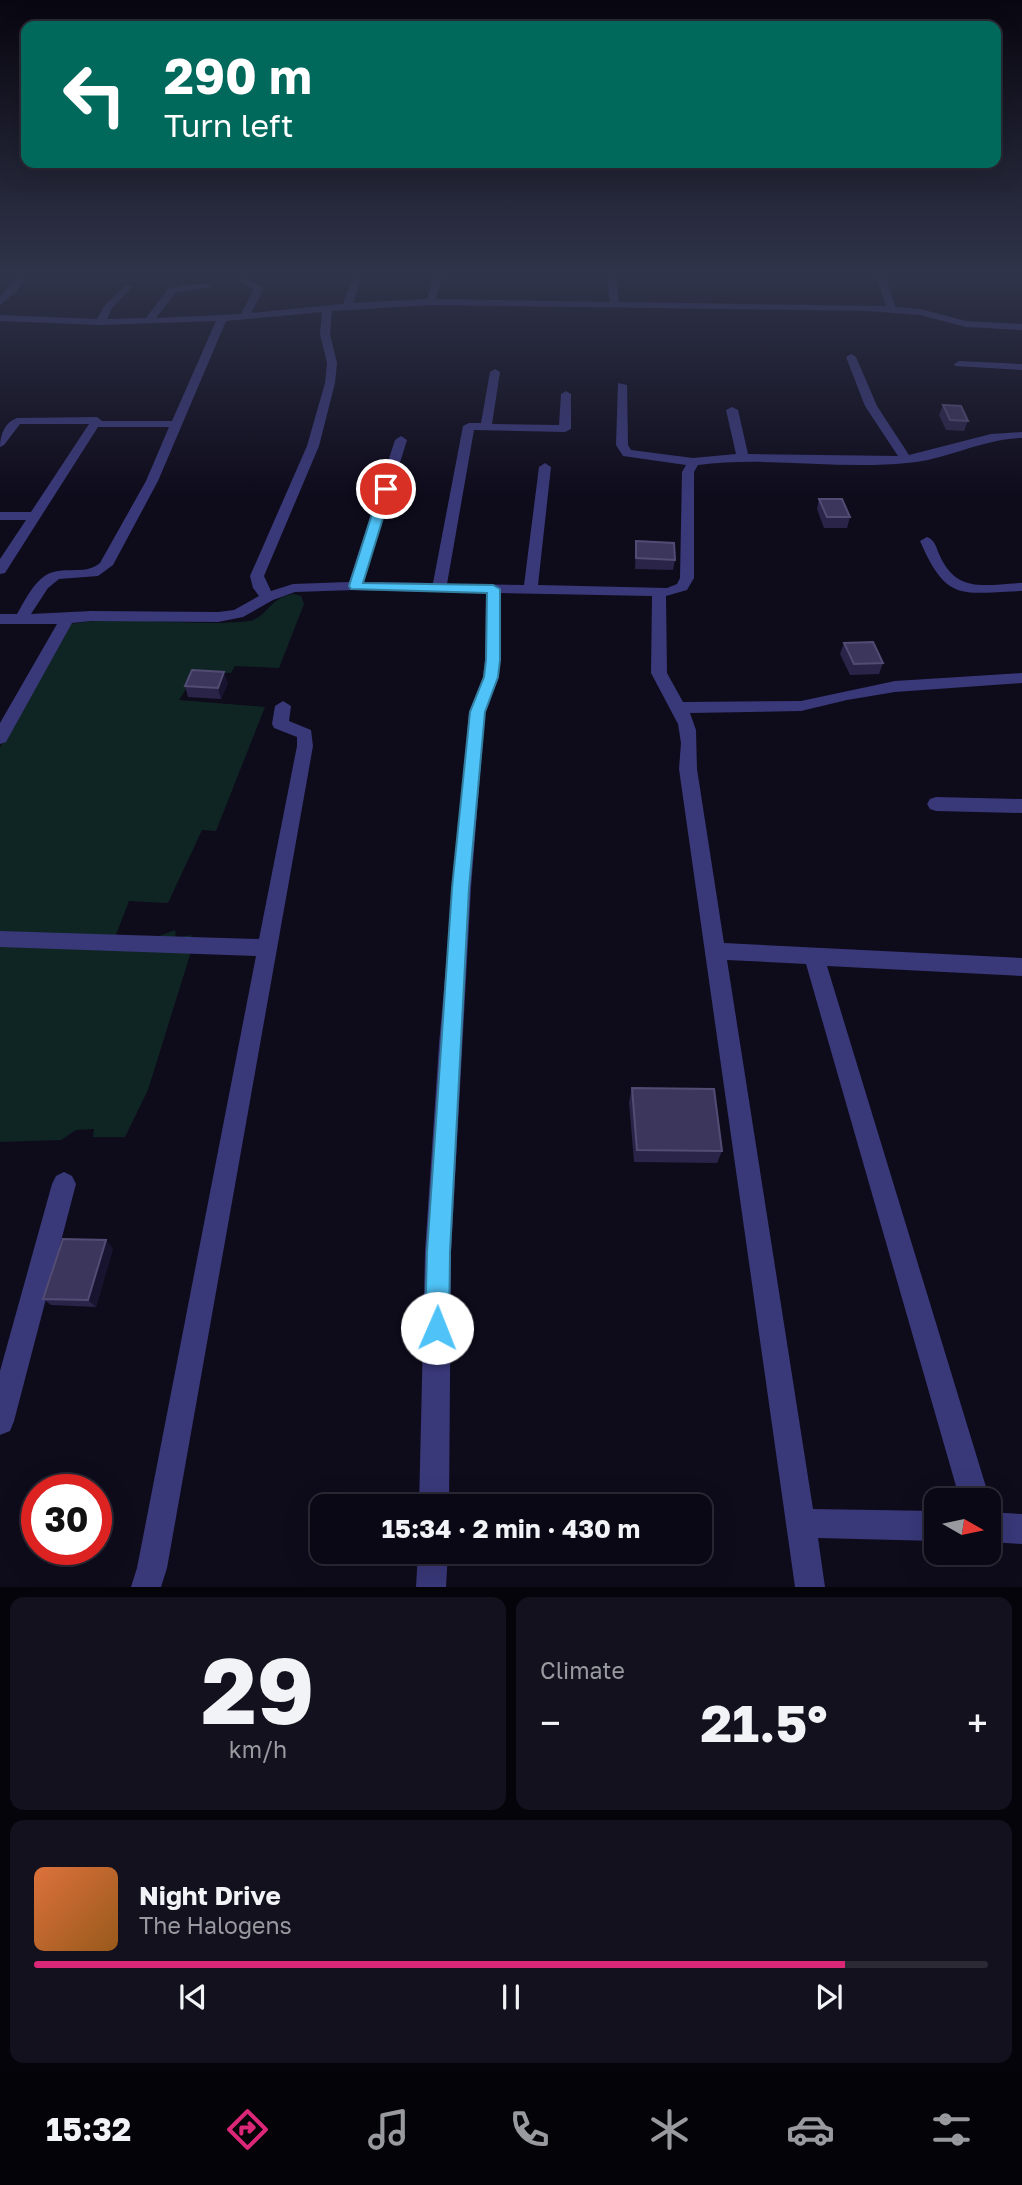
<!DOCTYPE html>
<meta charset="utf-8">
<style>
:root{--surface:#0a0814;--page:#13111d;--text:#f1f3f6;--muted:#999aa0;--line:#2a2934;--accent:#db2777}
body{margin:0;font-family:"Golos Text",sans-serif;background:var(--page);color:var(--text);height:100vh;display:flex;flex-direction:column;font-size:26px;white-space:nowrap}
*{box-sizing:border-box;margin:0}
p{font-size:23px;color:var(--muted)}
.icon{flex:none;width:38px;height:38px;fill:none;stroke:currentColor;stroke-width:2;stroke-linecap:round;stroke-linejoin:round}
.map{position:relative;height:1587px;overflow:hidden}
.side{display:flex;flex-direction:column;gap:10px;padding:10px;background:#06040b;flex:1}
.side>*{flex:none}
.top-card{position:absolute;left:21px;top:21px;width:980px;height:147px;border-radius:14px;box-shadow:0 7px 28px #0002,0 0 0 2px var(--line);background:#00695c;color:#fff;overflow:hidden}
.needle{width:46px;rotate:99deg}
.controls{position:absolute;left:924px;top:1488px;display:grid;gap:14px}
.controls a{display:grid;place-items:center;width:77px;height:77px;border-radius:14px;background:var(--surface);box-shadow:0 7px 28px #0002,0 0 0 2px var(--line);font-size:35px}
.speed{position:absolute;left:21px;top:1474px;display:flex;gap:14px;font-size:35px;font-weight:700;text-align:center}
.speed>*{display:grid;place-content:center;width:91px;height:91px;border-radius:50%;background:var(--surface);box-shadow:0 7px 28px #0002,0 0 0 2px var(--line);line-height:1}
.speed .limit{border:10px solid #d22;background:#fff;color:#111}
.pin{position:absolute;display:grid;place-items:center;width:60px;height:60px;color:#fff;margin:-30px;border:4px solid #fff;border-radius:50%;box-shadow:0 2px 7px #0007}
.me{position:absolute;width:77px;margin:-38px;rotate:1deg;stroke-linejoin:round;filter:drop-shadow(0 0 5px #0008)}
.turn{display:flex;align-items:center;gap:24px;height:147px;padding:0 28px;font-size:32px}
.turn .icon{width:91px;height:91px;stroke-width:2.5}
.turn b{display:block;font-size:49px;line-height:60px}
.big{font-size:52px;font-weight:700;line-height:1.1}
.side .tile{flex:1;display:flex;flex-direction:column;justify-content:center;gap:10px;min-width:0;padding:0 24px;border-radius:14px;background:var(--page)}
.side .dial{align-items:center;gap:0}
.dial b{font-size:91px;line-height:1}
.song{display:flex;align-items:center;gap:21px}
.cover{width:84px;height:84px;border-radius:10px;background:linear-gradient(135deg,hsl(20 70% 55%),hsl(30 70% 35%))}
.played{height:7px;border-radius:4px;background:linear-gradient(90deg,var(--accent) 85%,var(--line) 85%)}
.keys{display:flex;justify-content:space-around;direction:ltr}
.heat{display:flex;justify-content:space-between;align-items:center;font-size:38px;direction:ltr}
.side .tiles{flex:1;display:grid;gap:10px;grid-template-columns:1fr 1fr}
.tile:last-child{grid-column:span 2}
.trip{position:absolute;left:310px;top:1494px;width:402px;height:70px;border-radius:14px;background:var(--surface);box-shadow:0 7px 28px #0002,0 0 0 2px var(--line);font-weight:700;line-height:70px;text-align:center}
.dock{display:flex;height:112px;justify-content:space-around;align-items:center;background:#040308;color:var(--muted)}
.dock .icon{width:49px;height:49px}
.dock .active{color:var(--accent)}
.dock b{font-size:32px;color:var(--text)}
.map>svg:first-child{display:block}
.green{fill:#0f2523}
.lines{fill:none;stroke-linecap:round;stroke-linejoin:round}
.street{fill:#393879;fill-rule:evenodd}
.wall{fill:#2a2449}
.shaded-wall{fill:#18132e}
.building{fill:#3c365c;stroke:#524c75;stroke-width:2}
.route{fill:#4fc3f7;stroke:#337fa1;stroke-width:2}
</style>
<div class="map">
<svg width="1022" height="1587" viewBox="0 0 1022 1587">
<rect width="100%" height="100%" fill="#0e0b1b"/>
<!-- green -->
<path class="green" d="M 294,594 L 301,596 L 304,604 L 279,668 L 235,666 L 231,673 L 197,672 L 179,700 L 265,707 L 216,831 L 202,830 L 168,903 L 129,901 L 116,935 L 154,938 L 175,930 L 176,938 L 191,935 L 194,942 L 148,1090 L 125,1137 L 93,1137 L 94,1129 L 76,1130 L 61,1140 L 0,1142 L 0,747 L 70,624 C 128,614 190,628 249,621 C 266,619 270,596 294,594 Z"/>
<g class="lines">
<!-- street -->
<g class="street">
<polygon points="18,274 27,274 17,291 0,305 0,297"/>
<path d="M 240,274 L 249,274 L 248,279 L 264,288 L 251,313 L 343,304 L 354,274 L 363,274 L 353,303 L 427,299 L 434,274 L 443,274 L 436,299 L 610,302 L 607,274 L 616,274 L 619,302 L 886,306 L 876,274 L 885,274 L 895,307 L 920,309 L 966,321 L 1022,324 L 1022,330 L 966,327 L 920,315 L 868,311 L 431,305 L 332,311 L 330,334 L 337,363 L 335,383 L 319,446 L 264,576 L 271,591 L 293,584 L 349,582 L 395,440 L 401,436 L 407,440 L 363,582 L 433,583 L 463,426 L 469,423 L 481,423 L 490,372 L 495,369 L 500,372 L 492,424 L 559,425 L 561,394 L 566,391 L 571,394 L 571,429 L 565,432 L 474,430 L 447,584 L 524,585 L 539,467 L 545,463 L 551,467 L 538,585 L 667,588 L 677,584 L 680,578 L 682,472 L 686,465 L 623,456 L 616,445 L 618,383 L 627,385 L 628,445 L 631,450 L 693,458 L 736,454 L 726,410 L 732,407 L 738,410 L 748,454 L 898,456 L 865,406 L 846,357 L 851,354 L 856,357 L 877,406 L 909,455 L 991,434 L 1022,432 L 1022,438 C 981,439 946,460 907,463 C 837,470 767,456 698,465 L 694,472 L 694,578 L 687,590 L 666,596 L 667,673 L 683,702 L 801,701 L 895,681 L 1022,673 L 1022,683 L 895,692 L 847,700 L 801,711 L 690,713 L 696,730 L 697,769 L 724,943 L 1022,958 L 1022,976 L 827,966 L 990,1500 L 989,1502 L 989,1500 L 960,1500 L 806,964 L 727,960 L 813,1509 L 936,1511 L 936,1541 L 818,1538 L 825,1587 L 795,1587 L 679,769 L 681,743 L 678,724 L 651,673 L 652,596 L 500,593 L 499,677 L 485,712 L 471,888 L 451,1252 L 449,1507 L 419,1507 L 425,1252 L 439,1044 L 469,712 L 483,677 L 485,660 L 486,593 L 355,590 L 295,592 L 273,600 L 243,617 L 218,622 L 91,621 L 72,623 L 6,742 L 0,744 L 0,723 L 57,624 L 0,624 L 0,614 L 17,614 C 24,602 31,587 42,578 C 60,563 84,577 100,563 L 146,481 L 169,427 L 98,427 L 5,573 L 0,574 L 0,559 L 26,520 L 0,520 L 0,512 L 31,512 L 89,424 L 20,424 L 4,445 L 0,447 C 0,435 5,422 17,418 L 97,417 L 102,421 L 172,421 L 216,321 L 100,325 L 0,321 L 0,315 L 97,319 L 105,305 L 127,284 L 132,287 L 112,308 L 107,319 L 146,318 L 168,289 L 185,285 L 208,284 L 213,287 L 175,293 L 156,318 L 241,314 L 254,289 L 240,282 ZM 322,312 L 320,334 L 327,363 L 325,383 L 307,446 L 250,576 L 253,588 L 259,596 L 234,610 L 218,612 L 91,611 L 31,614 L 48,588 L 59,579 L 98,576 L 113,565 L 158,481 L 226,321 Z"/>
<polygon points="959,361 1022,364 1022,370 955,366 954,364"/>
<path d="M 927,537 C 935,540 936,547 939,554 C 957,595 985,584 1022,583 L 1022,591 C 961,593 947,603 920,541 Z"/>
<polygon points="283,701 291,706 289,721 311,730 313,746 167,1568 161,1587 131,1587 137,1568 256,956 0,947 0,931 259,939 297,746 297,737 274,728 272,724 275,706"/>
<polygon points="936,797 1022,799 1022,813 936,811 930,809 927,804 930,799"/>
<polygon points="64,1172 72,1176 76,1184 14,1421 10,1431 0,1435 0,1371 52,1184 56,1176"/>
<polygon points="989,1512 1022,1514 1022,1544 989,1542"/>
<polygon points="418,1552 448,1552 446,1587 416,1587"/>
</g>
</g>
<!-- wall -->
<g class="wall">
<polygon points="943,405 968,421 964,431 946,430 939,415"/>
<polygon points="819,499 850,517 847,528 824,528 817,509"/>
<polygon points="636,541 675,560 673,570 635,569"/>
<polygon points="844,643 883,663 879,674 850,675 840,654"/>
<polygon points="228,683 221,699 188,697 185,686"/>
<polygon points="632,1088 722,1151 717,1163 634,1162 629,1102"/>
<polygon points="113,1248 96,1307 51,1305 43,1299"/>
</g>
<!-- shaded-wall -->
<g class="shaded-wall">
<polygon points="224,672 228,683 221,699 218,688"/>
<polygon points="106,1240 113,1248 96,1307 88,1300"/>
</g>
<!-- building -->
<g class="building">
<polygon points="943,405 961,406 968,421 950,420"/>
<polygon points="819,499 842,499 850,517 827,517"/>
<polygon points="636,541 674,543 675,560 636,558"/>
<polygon points="873,642 883,663 854,664 844,643"/>
<polygon points="192,670 224,672 218,688 185,686"/>
<polygon points="632,1088 714,1089 722,1151 637,1150"/>
<polygon points="63,1239 106,1240 88,1300 43,1299"/>
</g>
<!-- sky -->
<linearGradient id="sky" x2="0" y2="1"><stop stop-color="#08060f"/><stop offset="0.55" stop-color="#30344a"/><stop offset="1" stop-color="#30344a" stop-opacity="0"/></linearGradient>
<rect width="1022" height="497" fill="url(#sky)"/>
<!-- route -->
<polygon class="route" points="386,485 392,489 363,583 493,585 500,589 500,660 498,677 485,712 469,888 450,1252 449,1328 445,1337 437,1340 428,1337 425,1328 427,1252 452,888 470,712 484,677 486,660 487,593 351,589 349,586 380,489"/>
</svg>
<div class="controls">
<a><svg class="needle" viewBox="-14 -14 28 28"><path d="M0-13l5 13h-10z" fill="#e53935"/><path d="M0 13l5-13h-10z" fill="#999aa0"/></svg></a>
</div>
<div class="speed"><div class="limit">30</div></div>
<div class="pin" style="left:386px;top:489px;background:#d93025"><svg class="icon" aria-label="arrive" viewBox="0 0 24 24"><path d="M6 21V4h12l-3 4 3 4H6"/></svg></div>
<svg class="me" style="left:437px;top:1328px" viewBox="-20 -20 40 40"><circle r="19" fill="#fff"/><path d="M0-13L10 11 0 6-10 11z" fill="#4fc3f7"/></svg>
<div class="trip">15:34 · 2 min · 430 m</div>
<div class="top-card">
<div class="turn"><svg class="icon" aria-label="left" viewBox="0 0 24 24"><path d="M17 20v-9H6M10 6l-5 5 5 5"/></svg><div><b>290 m</b>Turn left</div></div>
</div>
</div>
<section class="side">
<div class="tiles">
<div class="tile dial"><b>29</b><p>km/h</p></div>
<div class="tile"><p>Climate</p>
<div class="heat"><a>−</a><b class="big">21.5°</b><a>+</a></div>
</div>
<div class="tile">
<div class="song"><i class="cover"></i><div><b>Night Drive</b><p>The Halogens</p></div></div>
<div class="played"></div>
<div class="keys"><svg class="icon" aria-label="previous" viewBox="0 0 24 24"><path d="M18 5L8 12l10 7zM5 5v14"/></svg><svg class="icon" aria-label="pause" viewBox="0 0 24 24"><path d="M8 5v14M16 5v14"/></svg><svg class="icon" aria-label="next" viewBox="0 0 24 24"><path d="M6 5l10 7-10 7zM19 5v14"/></svg></div>
</div>
</div>
</section>
<nav class="dock">
<b>15:32</b>
<svg class="icon active" aria-label="directions" viewBox="0 0 24 24"><path d="M12 3l9 9-9 9-9-9zM9 14v-3h6M13 9l2 2-2 2"/></svg>
<svg class="icon" aria-label="music" viewBox="0 0 24 24"><path d="M9 18V5l10-2v13"/><circle cx="6" cy="18" r="3"/><circle cx="16" cy="16" r="3"/></svg>
<svg class="icon" aria-label="phone" viewBox="0 0 24 24"><path d="M5 4h4l2 5-3 2q2 4 5 5l2-3 5 2v4C11 20 4 13 5 4z"/></svg>
<svg class="icon" aria-label="climate" viewBox="0 0 24 24"><path d="M12 3v18M4 7l16 10M4 17L20 7"/></svg>
<svg class="icon" aria-label="car" viewBox="0 0 24 24"><path d="M5 17H2v-5l4-1 3-4h7l3 4 3 1v5h-3M9 17h6M6 11h13"/><circle cx="7" cy="17" r="2"/><circle cx="17" cy="17" r="2"/></svg>
<svg class="icon" aria-label="filters" viewBox="0 0 24 24"><path d="M4 7h16M4 17h16"/><circle cx="9" cy="7" r="2"/><circle cx="15" cy="17" r="2"/></svg>
</nav>
